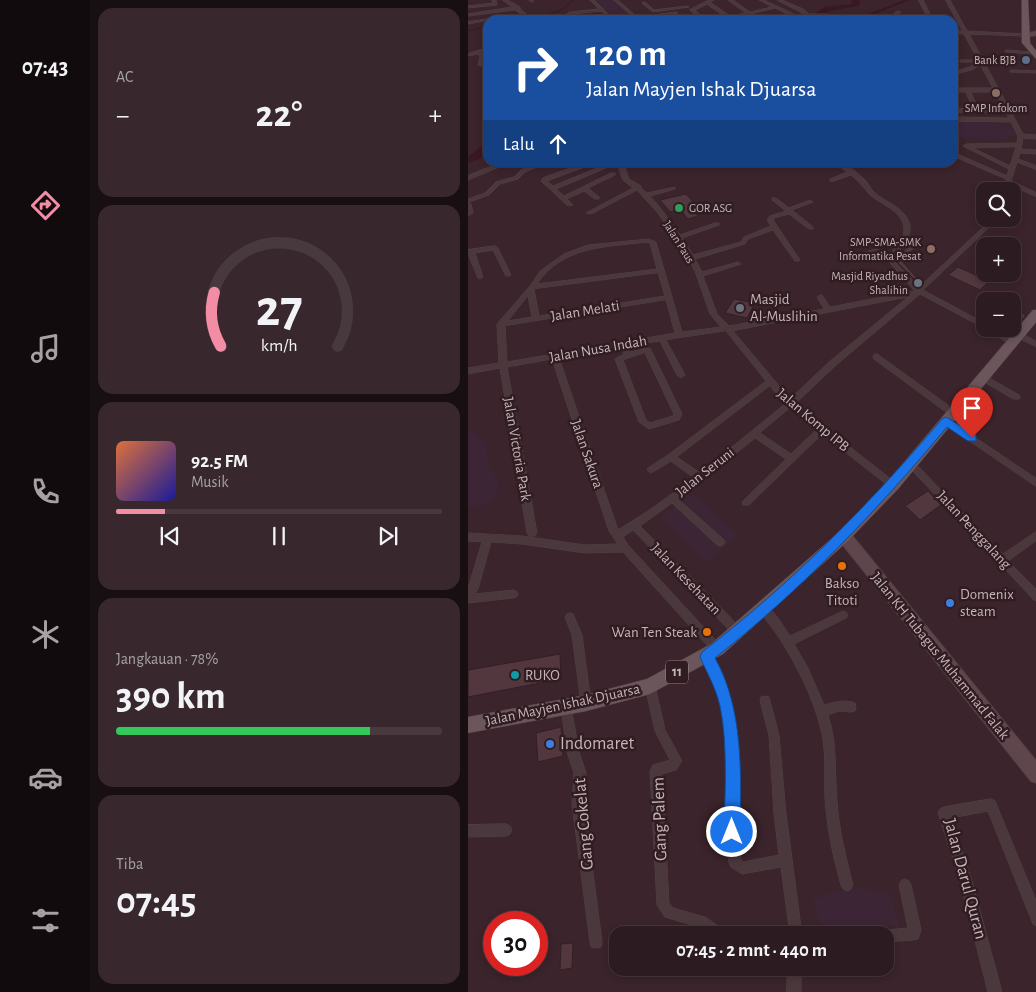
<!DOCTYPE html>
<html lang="id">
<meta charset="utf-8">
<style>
:root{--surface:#2c1b20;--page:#38282d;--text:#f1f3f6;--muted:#a6a1a5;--line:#48393e;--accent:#f28da5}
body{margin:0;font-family:"Alegreya Sans",sans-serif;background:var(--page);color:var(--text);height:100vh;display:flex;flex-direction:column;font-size:19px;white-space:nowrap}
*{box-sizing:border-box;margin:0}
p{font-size:16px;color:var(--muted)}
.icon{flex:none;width:28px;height:28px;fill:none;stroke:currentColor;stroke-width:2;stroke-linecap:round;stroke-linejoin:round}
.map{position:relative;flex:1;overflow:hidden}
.side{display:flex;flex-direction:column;gap:8px;padding:8px;background:#180f12;width:378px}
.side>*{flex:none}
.top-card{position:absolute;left:15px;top:15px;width:475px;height:152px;border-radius:15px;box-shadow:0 2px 8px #0003,0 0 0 1px var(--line);background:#1a4fa0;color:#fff;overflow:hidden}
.fabs{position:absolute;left:508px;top:182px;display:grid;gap:10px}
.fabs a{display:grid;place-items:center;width:45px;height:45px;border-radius:10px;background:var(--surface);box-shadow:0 2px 8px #0003,0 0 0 1px var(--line);font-size:25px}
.speed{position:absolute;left:15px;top:911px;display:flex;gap:10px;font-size:25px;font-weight:700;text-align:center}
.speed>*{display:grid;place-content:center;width:65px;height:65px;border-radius:50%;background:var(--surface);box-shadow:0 2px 8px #0003,0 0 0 1px var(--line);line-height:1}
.speed .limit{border:8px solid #d22;background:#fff;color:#111}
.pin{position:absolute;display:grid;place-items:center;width:42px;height:42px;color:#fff;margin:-51px -21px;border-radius:50% 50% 50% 0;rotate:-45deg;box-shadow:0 0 5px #0007}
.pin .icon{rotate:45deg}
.me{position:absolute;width:55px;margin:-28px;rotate:0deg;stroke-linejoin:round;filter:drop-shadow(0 0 4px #0008)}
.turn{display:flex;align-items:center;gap:18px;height:105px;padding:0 20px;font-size:22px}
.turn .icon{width:65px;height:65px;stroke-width:2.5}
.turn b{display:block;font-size:35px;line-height:42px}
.then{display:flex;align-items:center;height:48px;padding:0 20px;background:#0003;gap:10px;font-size:19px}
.big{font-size:38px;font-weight:700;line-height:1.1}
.side .tile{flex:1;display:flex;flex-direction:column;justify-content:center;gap:8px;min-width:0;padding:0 18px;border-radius:15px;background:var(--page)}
.side .dial{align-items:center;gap:0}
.dial svg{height:130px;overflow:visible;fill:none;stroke:var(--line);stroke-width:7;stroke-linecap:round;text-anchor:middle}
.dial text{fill:var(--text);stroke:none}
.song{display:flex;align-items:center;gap:15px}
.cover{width:60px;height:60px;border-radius:8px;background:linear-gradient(135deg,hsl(20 70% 55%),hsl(240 70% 35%))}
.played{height:5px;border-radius:2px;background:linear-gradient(90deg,var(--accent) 15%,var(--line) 15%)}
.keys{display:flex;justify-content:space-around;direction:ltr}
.heat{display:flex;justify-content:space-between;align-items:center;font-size:28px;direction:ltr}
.charge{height:8px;border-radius:4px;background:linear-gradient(90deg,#34c759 78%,var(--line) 0)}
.trip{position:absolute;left:141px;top:926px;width:285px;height:50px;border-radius:15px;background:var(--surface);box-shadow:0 2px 8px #0003,0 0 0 1px var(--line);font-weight:700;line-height:50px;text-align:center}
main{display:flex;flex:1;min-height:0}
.menu{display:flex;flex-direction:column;width:90px;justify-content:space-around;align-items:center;background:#120b0d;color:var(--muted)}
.menu .icon{width:35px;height:35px}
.menu .current{color:var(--accent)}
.menu b{font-size:22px;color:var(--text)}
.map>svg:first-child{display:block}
.green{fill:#3c2636}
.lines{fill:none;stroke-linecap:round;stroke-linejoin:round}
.stream{stroke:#381821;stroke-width:1}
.canal{fill:#381821;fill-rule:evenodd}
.river{fill:#381821;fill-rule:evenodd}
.building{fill:#52373e;stroke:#321f24}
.street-casing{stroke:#544146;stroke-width:1}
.secondary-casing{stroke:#544146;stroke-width:2}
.primary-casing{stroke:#544146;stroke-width:1}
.street{fill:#4b383d;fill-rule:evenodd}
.secondary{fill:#5e464c;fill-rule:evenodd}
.primary{fill:#6b565c;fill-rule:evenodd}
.route{fill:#1a73e8;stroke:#114b97}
.service-dot{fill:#5c6f8a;stroke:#301d22;stroke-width:2}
.education-dot{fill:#8d6e63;stroke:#301d22;stroke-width:2}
.leisure-dot{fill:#2e9e5b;stroke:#301d22;stroke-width:2}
.worship-dot{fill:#6b7280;stroke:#301d22;stroke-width:2}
.food-dot{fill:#e8710a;stroke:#301d22;stroke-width:2}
.shop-dot{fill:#3f7fe0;stroke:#301d22;stroke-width:2}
.culture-dot{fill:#0f9aa8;stroke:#301d22;stroke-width:2}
.labels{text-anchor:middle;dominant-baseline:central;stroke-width:5;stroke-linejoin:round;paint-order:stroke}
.far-poi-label{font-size:12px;fill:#c7b3b8;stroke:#301d22;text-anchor:end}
.far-street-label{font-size:12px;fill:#c7b3b8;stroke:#301d22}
.shield{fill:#301d22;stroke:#9a868b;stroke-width:1}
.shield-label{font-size:14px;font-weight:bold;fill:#c7b3b8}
.poi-label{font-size:15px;fill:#c7b3b8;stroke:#301d22;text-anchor:start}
.street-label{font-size:15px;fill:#c7b3b8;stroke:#301d22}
.near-poi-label{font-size:18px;fill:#c7b3b8;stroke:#301d22;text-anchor:start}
.near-street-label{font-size:18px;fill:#c7b3b8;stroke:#301d22}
</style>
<main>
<nav class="menu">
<b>07:43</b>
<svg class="icon current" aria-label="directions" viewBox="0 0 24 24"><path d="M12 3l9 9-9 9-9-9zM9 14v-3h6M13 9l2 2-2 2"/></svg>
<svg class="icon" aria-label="music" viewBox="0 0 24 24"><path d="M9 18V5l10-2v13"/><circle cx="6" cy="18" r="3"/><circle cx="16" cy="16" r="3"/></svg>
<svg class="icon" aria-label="phone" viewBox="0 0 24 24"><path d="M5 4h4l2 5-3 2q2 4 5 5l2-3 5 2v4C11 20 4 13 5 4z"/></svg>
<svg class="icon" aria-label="climate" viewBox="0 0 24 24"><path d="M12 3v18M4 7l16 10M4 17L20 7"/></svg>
<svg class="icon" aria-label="car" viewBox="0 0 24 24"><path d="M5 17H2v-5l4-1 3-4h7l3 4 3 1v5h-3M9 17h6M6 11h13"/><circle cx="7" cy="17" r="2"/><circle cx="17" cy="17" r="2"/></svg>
<svg class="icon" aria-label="filters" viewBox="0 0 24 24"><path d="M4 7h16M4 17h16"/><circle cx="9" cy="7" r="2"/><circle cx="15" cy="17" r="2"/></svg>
</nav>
<section class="side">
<div class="tile"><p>AC</p>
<div class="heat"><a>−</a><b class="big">22°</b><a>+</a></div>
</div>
<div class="tile dial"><svg viewBox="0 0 100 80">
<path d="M14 69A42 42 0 1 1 86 69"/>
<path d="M14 69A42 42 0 0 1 10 36" stroke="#f28da5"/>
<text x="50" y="56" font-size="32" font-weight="700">27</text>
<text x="50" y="72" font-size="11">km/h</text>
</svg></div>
<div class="tile">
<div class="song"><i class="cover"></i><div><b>92.5 FM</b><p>Musik</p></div></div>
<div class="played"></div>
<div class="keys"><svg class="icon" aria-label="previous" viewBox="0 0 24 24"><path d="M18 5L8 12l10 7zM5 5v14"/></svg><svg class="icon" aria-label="pause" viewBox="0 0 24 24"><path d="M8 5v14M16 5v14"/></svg><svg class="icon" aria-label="next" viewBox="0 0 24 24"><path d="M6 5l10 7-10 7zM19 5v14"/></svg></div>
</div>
<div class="tile"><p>Jangkauan · 78%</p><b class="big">390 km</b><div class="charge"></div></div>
<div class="tile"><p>Tiba</p><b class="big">07:45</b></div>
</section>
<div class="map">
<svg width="569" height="992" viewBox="0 0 569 992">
<rect width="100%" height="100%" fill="#3b242b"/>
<!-- green -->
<g class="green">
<polygon points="126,0 146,0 167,19 146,20"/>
<polygon points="485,121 518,122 544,127 549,136 539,136 539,139 485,138"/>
<path d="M 0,430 C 21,437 17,449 21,466 C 23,473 30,476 31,483 L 28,496 C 19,503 12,507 0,507 Z"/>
<polygon points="225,494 271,535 238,562 194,516"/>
<polygon points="396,888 422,894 432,926 400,926 358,932 348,914 345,900 360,894"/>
</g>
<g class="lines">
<!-- stream -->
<g class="stream">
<path d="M 43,20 C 65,17 89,18 105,0"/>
<polyline points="0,31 20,26"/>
</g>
<!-- canal -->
<polygon class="canal" points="436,0 442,0 394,19 390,18"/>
<!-- river -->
<g class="river">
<polygon points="384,0 392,0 391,6 361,11 352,20 344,20 345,15 356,7 383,4"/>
<polygon points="20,141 20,150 11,159 0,163 0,157"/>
</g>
</g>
<!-- building -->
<g class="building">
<polygon points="218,194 228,205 222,206 230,216 220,219 212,209 202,212 192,200"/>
<polygon points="441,244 449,247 433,260 448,277 456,280 451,284 428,261"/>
<polygon points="490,267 521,281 512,290 480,275"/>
<polygon points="266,299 287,303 279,318 257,313"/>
<polygon points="544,309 558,315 544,332"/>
<polygon points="460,491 473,505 452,520 437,506"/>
<polygon points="92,654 93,679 0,697 0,670"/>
<polygon points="93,727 95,756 70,762 68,733"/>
<polygon points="105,943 104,968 92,970 93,944"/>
</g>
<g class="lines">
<defs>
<g id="street">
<polygon points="24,0 28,0 29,5 0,8 0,6 25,3"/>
<polygon points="35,0 40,0 52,7 52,9 62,17 58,18 47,10 0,16 0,14 44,7"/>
<polygon points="61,0 65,0 66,1 64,2"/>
<polygon points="122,0 126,0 146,20 128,20 140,17 133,11 103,14 94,20 87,20 83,18 75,20 69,20 83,15 90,18 102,12 131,9"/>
<polygon points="146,0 150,0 169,17 208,12 210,13 163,20 151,20 165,17"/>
<polygon points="241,0 246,0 242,2 262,16 278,13 260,0 265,0 282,12 304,7 291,0 296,0 328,15 336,14 309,0 314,0 335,9 341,14 359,14 386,20 377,20 359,16 327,17 319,20 312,20 323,16 307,8 258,20 250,20 257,17 239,4 227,10 238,20 233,20 222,10"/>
<polygon points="451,0 455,0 465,20 461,20"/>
<path d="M 478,0 L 482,0 L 499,31 L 557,34 L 559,35 L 557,36 L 501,34 L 555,134 L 569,135 L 569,139 L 555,138 L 553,149 L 569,150 L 569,154 L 552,153 L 550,159 L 569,166 L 569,170 L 549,162 L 543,181 L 569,193 L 569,197 L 542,185 L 540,191 L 534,191 L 538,179 L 485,156 L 485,152 L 539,176 L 541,169 L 495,146 L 498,144 L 549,143 L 550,136 L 543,122 L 485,121 L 485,117 L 541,118 L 538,113 L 485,112 L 485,108 L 505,109 L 498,92 L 485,92 L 485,88 L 525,88 L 512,64 L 506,69 L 485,75 L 485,72 L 502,67 L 508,62 L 492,62 L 492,60 L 510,60 L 496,34 L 485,33 L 485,31 L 494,31 ZM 503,92 L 527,92 L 536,109 L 511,109 ZM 548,147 L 542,166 L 505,148 Z"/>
<polygon points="175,2 177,2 186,10 219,6 221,7 185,12 175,4"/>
<polygon points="429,11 433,12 425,20 420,20"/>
<polygon points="45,16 50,20 46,20 44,18 29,20 24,19"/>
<polygon points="20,19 22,20 0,24 0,22"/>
<polygon points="20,48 20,50 14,52 16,57 14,66 10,65 12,57 10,54 0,56 0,54"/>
<polygon points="539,50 564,52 566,53 564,54 537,52 537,51"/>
<polygon points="544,70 569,71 569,73 542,72 542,71"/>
<polygon points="34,162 43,162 0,180 0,176"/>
<polygon points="72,162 81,162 57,172 50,179 32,184 21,195 1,202 3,204 5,213 0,216 0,199 17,193 28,182 46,177 53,170"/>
<polygon points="120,162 130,162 79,181 85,186 134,166 138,166 138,168 88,189 96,196 143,173 147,173 147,175 120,188 131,197 131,199 127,199 116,191 99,199 105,205 100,206 73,181 75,178"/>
<path d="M 149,162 L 155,162 L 156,164 L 176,162 L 157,167 L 161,179 L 173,186 L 173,188 L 179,193 L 207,187 L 207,189 L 182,196 L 194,210 L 212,235 L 247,223 L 251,223 L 251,225 L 214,238 L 225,255 L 273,242 L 276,237 L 303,226 L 299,220 L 302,216 L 318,211 L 304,200 L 304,198 L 308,198 L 321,208 L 342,200 L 345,202 L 324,210 L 345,227 L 345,229 L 341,229 L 321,214 L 306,218 L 305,220 L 332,260 L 331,261 L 327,261 L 305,230 L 280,239 L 277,244 L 227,259 L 234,272 L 270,262 L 273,264 L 235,276 L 249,314 L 261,326 L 356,309 L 349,297 L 352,295 L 354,295 L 362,307 L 447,291 L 421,262 L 420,259 L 407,253 L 389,257 L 386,255 L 408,249 L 422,255 C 426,247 435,240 436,231 C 437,212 414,205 402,195 C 396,188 391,181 383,175 L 366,181 L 362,181 L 362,179 L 379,172 L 366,162 C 378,162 391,174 399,182 C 401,185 403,189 406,192 C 418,203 439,208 442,226 C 444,240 430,248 426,261 L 451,287 L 524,219 L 530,219 L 455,290 L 516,323 L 516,328 L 452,294 L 367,366 L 327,404 L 428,483 L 429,485 L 428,487 L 422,487 L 354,434 L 281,505 L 275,505 L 274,503 L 275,501 L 318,459 L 287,438 L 235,480 L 210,499 L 255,539 L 257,542 L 255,545 L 252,546 L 249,545 L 204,503 L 172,526 L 274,629 L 275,632 L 274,635 L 270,636 L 266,635 L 165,530 L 155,537 L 160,545 L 253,646 L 254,649 L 253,652 L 249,654 L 245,652 L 155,552 L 117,553 L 54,544 L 23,542 L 10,589 L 7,594 L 45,590 L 48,591 L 50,594 L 48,597 L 45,598 L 0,603 L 0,588 L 14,542 L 0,541 L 0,533 L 54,536 L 117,545 L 150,544 L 141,531 L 84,359 L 39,367 L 69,533 L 67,536 L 61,536 L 59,533 L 32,368 L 0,374 L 0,368 L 31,363 L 29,324 L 62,286 L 72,271 L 96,254 L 120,245 L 181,239 L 188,242 L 214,332 L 253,327 L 242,314 L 227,271 L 210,242 L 189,212 L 169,190 L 123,214 L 118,213 L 165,188 L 155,180 ZM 179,242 L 182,243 L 189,269 L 69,284 C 94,246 138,247 179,242 ZM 190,273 L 197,296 L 71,316 L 66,289 ZM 60,296 L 64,317 L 40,321 ZM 440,297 L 361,362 L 322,399 L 265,331 ZM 198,300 L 207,333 L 39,362 L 37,326 ZM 258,331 L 298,381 L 200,455 L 180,468 L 179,470 L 183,473 L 203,461 L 226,478 L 180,511 L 150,530 L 91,358 L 153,347 L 156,354 L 147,359 L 171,422 L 181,429 L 211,420 L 214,414 L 182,348 L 179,348 L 162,352 L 160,346 L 192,341 L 209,375 L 213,378 L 217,375 L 198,340 ZM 177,353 L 206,414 L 205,416 L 182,423 L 178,420 L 155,360 ZM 302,386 L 317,404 L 232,473 L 209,457 ZM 322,408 L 349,429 L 323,454 L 292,433 Z"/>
<polygon points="441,162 449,162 444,165"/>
<polygon points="27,246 30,248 43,275 42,276 38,276 25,250 7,253 15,277 12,279 10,278 0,254 0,250"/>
<polygon points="517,329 526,329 550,342 546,344 543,344"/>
<polygon points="548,333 554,333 569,342 569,347 548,337"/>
<polygon points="409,354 488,411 489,413 488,415 482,415 406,359 405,357 406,355"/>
<polygon points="516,375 551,395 552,397 551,399 545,399 513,380 512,378"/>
<polygon points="478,418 569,479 569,487 475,423 474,421"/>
<polygon points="442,460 445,461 535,554 569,531 569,540 540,561 569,590 569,601 566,600 439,465 438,463 439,461"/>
<path d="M 295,604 C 306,609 315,626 322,636 L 375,611 L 378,612 L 380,615 L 378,618 L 326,644 L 340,668 L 356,705 C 367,702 376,699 387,703 L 388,707 L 387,711 L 383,712 L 371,711 L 360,715 C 370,746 366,770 369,802 C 371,830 378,858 385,885 L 383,889 L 379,891 L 375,889 L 373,885 C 365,857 359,828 357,798 C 356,774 359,750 352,726 C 344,695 329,666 312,639 C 306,629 296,619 290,608 L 292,605 Z"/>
<polygon points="102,613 105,614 114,635 123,703 122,707 118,708 114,707 113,703 104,635 97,617 99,614"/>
<path d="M 239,652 L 243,654 C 251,671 259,688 263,707 C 271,741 269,776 269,810 C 270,827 271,843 273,860 L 275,862 L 311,855 L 306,814 L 301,735 L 292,701 L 293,697 L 297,696 L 301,697 L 302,701 L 311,735 L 318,814 L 334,935 L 322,935 L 313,867 L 274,874 L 263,867 L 261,863 L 258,836 L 257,733 L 253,708 L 246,683 L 234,657 L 235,654 Z"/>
<polygon points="182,681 186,682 187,686 197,730 214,761 208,770 194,774 201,903 205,908 237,917 256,930 257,935 241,935 230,927 197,917 189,905 182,771 185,765 202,760 187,731 177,686 178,682"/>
<polygon points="98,702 102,703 103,707 111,752 118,773 116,804 134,942 133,947 128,948 123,947 122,942 104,804 106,773 99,752 93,707 94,703"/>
<polygon points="523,799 527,801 569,903 569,926 565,924 520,811 483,818 503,878 534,992 520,992 491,878 470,813 472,809 476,807"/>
<polygon points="38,824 42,826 44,830 42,834 38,836 0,837 0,825"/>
<polygon points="437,879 441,881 443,885 453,930 450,939 445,940 418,942 418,935 412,935 413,931 418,930 440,928 431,885 433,881"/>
<polygon points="320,968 333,968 333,992 319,992"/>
</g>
<g id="secondary">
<polygon points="569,31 569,35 557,37 554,35"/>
<polygon points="376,531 381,532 569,762 569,783 563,781 371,540 369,536 371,532"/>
</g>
<g id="primary">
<polygon points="554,0 560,0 562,43 569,52 569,60 554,43"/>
<polygon points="565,310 569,310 569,321 430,489 381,540 255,654 182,694 118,711 0,733 0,717 118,695 179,679 243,644 371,532 420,481"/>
</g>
</defs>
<!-- street casing -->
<use href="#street" class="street-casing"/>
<!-- secondary casing -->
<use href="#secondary" class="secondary-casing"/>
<!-- primary casing -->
<use href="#primary" class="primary-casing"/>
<!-- street -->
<use href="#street" class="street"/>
<!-- secondary -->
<use href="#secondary" class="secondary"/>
<!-- primary -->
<use href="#primary" class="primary"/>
</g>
<!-- route -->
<path class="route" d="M 478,417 L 508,435 L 508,441 L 500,441 L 479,427 C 409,511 333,590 247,658 C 276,710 273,775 272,832 L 269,838 L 264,840 L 259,838 L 256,832 C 257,793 260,744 252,706 C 248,688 239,673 232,657 L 234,652 C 323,584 402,504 474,419 Z"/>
<!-- markers -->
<circle class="service-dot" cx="558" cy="60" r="5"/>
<g class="education-dot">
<circle cx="528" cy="93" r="5"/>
<circle cx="463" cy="249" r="5"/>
</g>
<circle class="leisure-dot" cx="211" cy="208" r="5"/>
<g class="worship-dot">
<circle cx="450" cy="283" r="5"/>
<circle cx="272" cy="308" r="5"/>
</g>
<g class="food-dot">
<circle cx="374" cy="566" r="5"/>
<circle cx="239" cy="632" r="5"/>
</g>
<g class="shop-dot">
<circle cx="482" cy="603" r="5"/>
<circle cx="82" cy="744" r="5"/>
</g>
<circle class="culture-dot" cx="47" cy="675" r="5"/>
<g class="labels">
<!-- far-poi labels -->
<g class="far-poi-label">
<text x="548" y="60">Bank BJB</text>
<text x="528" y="108" text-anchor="middle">SMP Infokom</text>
<text x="221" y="208" text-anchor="start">GOR ASG</text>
<text x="453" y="242">SMP-SMA-SMK<tspan x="453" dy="14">Informatika Pesat</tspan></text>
<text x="440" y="276">Masjid Riyadhus<tspan x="440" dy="14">Shalihin</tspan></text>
</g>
<!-- far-street labels -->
<g class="far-street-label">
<text transform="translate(211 242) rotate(58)">Jalan Paus</text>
</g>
<!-- shield labels -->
<rect class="shield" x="198" y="660.5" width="22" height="23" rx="4"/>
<g class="shield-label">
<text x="209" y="672">11</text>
</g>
<!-- poi labels -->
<g class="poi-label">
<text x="282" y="299">Masjid<tspan x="282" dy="17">Al-Muslihin</tspan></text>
<text x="374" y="583" text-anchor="middle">Bakso<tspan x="374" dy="17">Titoti</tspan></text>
<text x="492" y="594">Domenix<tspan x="492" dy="17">steam</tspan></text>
<text x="229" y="632" text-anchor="end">Wan Ten Steak</text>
<text x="57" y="675">RUKO</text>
</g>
<!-- street labels -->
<g class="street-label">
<text transform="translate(117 311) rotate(-9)">Jalan Melati</text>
<text transform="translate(130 349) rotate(-10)">Jalan Nusa Indah</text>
<text transform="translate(345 420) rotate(40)">Jalan Komp IPB</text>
<text transform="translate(49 449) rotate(80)">Jalan Victoria Park</text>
<text transform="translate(119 454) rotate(71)">Jalan Sakura</text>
<text transform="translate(237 472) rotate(-38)">Jalan Seruni</text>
<text transform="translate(506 530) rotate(47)">Jalan Penggalang</text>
<text transform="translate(218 579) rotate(46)">Jalan Kesehatan</text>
<text transform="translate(472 656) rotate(51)">Jalan KH Tubagus Muhammad Falak</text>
<text transform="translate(95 705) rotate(-12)">Jalan Mayjen Ishak Djuarsa</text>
</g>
<!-- near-poi labels -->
<g class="near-poi-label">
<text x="92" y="744">Indomaret</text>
</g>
<!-- near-street labels -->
<g class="near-street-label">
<text transform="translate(192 819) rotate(-92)">Gang Palem</text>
<text transform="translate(116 824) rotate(-95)">Gang Cokelat</text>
<text transform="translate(497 879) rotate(75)">Jalan Darul Quran</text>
</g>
</g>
</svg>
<div class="fabs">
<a><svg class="icon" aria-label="search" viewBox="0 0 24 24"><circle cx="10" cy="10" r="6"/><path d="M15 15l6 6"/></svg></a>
<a>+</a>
<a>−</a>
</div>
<div class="speed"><div class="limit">30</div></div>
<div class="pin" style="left:504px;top:438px;background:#d93025"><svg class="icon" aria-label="arrive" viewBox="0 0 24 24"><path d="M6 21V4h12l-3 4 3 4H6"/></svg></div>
<svg class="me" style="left:264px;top:832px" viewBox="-20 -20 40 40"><circle r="17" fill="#1a73e8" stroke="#fff" stroke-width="3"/><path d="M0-11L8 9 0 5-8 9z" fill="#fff"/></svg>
<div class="trip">07:45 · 2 mnt · 440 m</div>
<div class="top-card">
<div class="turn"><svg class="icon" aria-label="right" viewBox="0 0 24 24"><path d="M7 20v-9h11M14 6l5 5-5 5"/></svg><div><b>120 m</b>Jalan Mayjen Ishak Djuarsa</div></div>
<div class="then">Lalu<svg class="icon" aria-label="ahead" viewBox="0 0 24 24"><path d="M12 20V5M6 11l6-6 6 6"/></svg></div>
</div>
</div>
</main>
